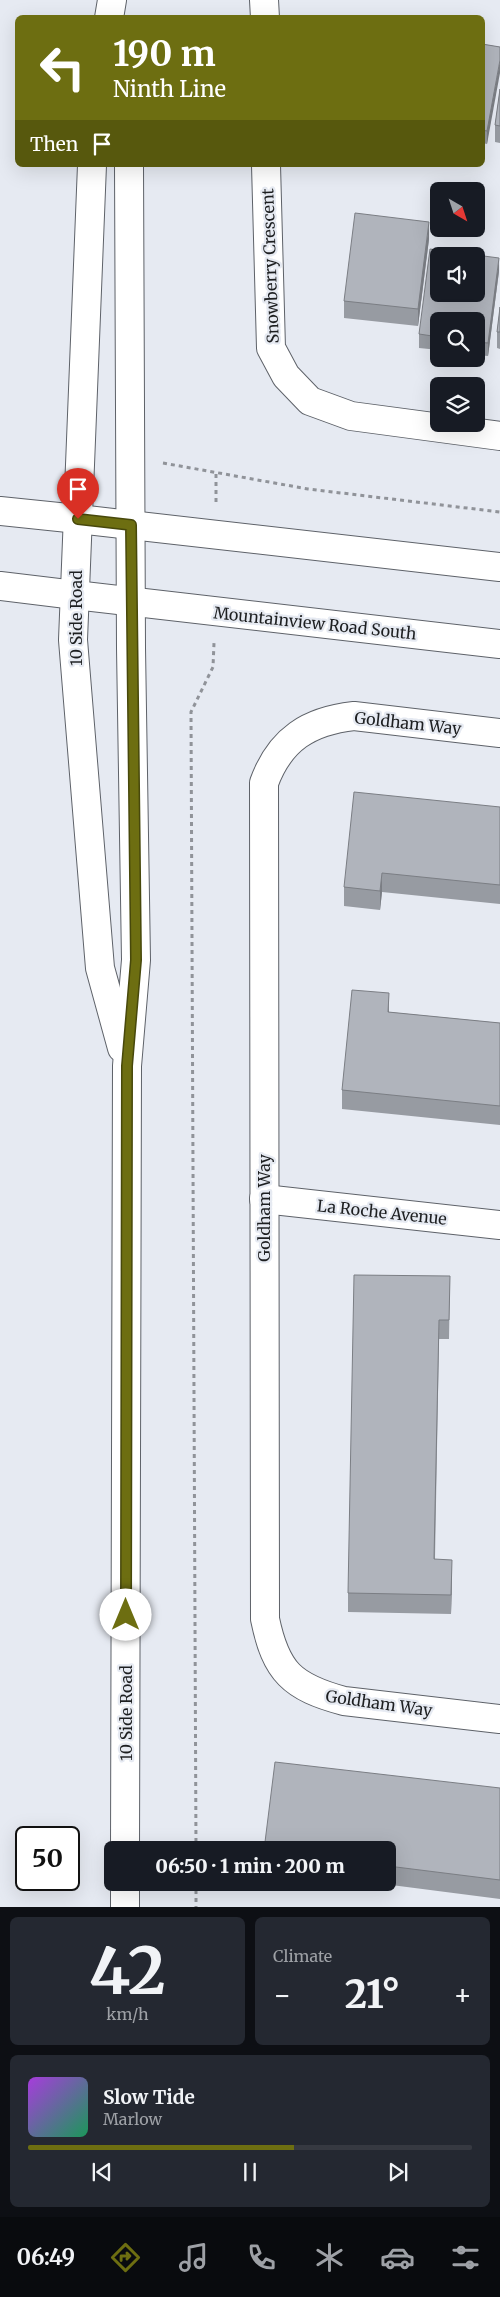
<!DOCTYPE html>
<meta charset="utf-8">
<style>
:root{--surface:#171b24;--page:#242831;--text:#f1f3f6;--muted:#9ea1a6;--line:#363941;--accent:#6d6e11}
body{margin:0;font-family:Merriweather,serif;background:var(--page);color:var(--text);height:100vh;display:flex;flex-direction:column;font-size:19px;white-space:nowrap}
*{box-sizing:border-box;margin:0}
p{font-size:16px;color:var(--muted)}
.icon{flex:none;width:28px;height:28px;fill:none;stroke:currentColor;stroke-width:2;stroke-linecap:round;stroke-linejoin:round}
.map{position:relative;height:1907px;overflow:hidden}
.details{display:flex;flex-direction:column;gap:10px;padding:10px;background:#0d0f14;flex:1}
.details>*{flex:none}
.banner{position:absolute;left:15px;top:15px;width:470px;height:152px;border-radius:8px;box-shadow:0 5px 20px #0002;background:#6d6e11;color:#fff;overflow:hidden}
.needle{width:32px;rotate:141deg}
.controls{position:absolute;left:430px;top:182px;display:grid;gap:10px}
.controls a{display:grid;place-items:center;width:55px;height:55px;border-radius:8px;background:var(--surface);box-shadow:0 5px 20px #0002;font-size:25px}
.speed{position:absolute;left:15px;top:1826px;display:flex;gap:10px;font-size:25px;font-weight:700;text-align:center}
.speed>*{display:grid;place-content:center;width:65px;height:65px;border-radius:50%;background:var(--surface);box-shadow:0 5px 20px #0002;line-height:1}
.speed .limit{border:2px solid #111;border-radius:8px;background:#fff;color:#111}
.pin{position:absolute;display:grid;place-items:center;width:42px;height:42px;color:#fff;margin:-51px -21px;border-radius:50% 50% 50% 0;rotate:-45deg;box-shadow:0 0 5px #0007}
.pin .icon{rotate:45deg}
.me{position:absolute;width:55px;margin:-28px;rotate:0deg;stroke-linejoin:round;filter:drop-shadow(0 0 4px #0008)}
.turn{display:flex;align-items:center;gap:18px;height:105px;padding:0 15px;font-size:22px}
.turn .icon{width:65px;height:65px;stroke-width:2.5}
.turn b{display:block;font-size:35px;line-height:42px}
.then{display:flex;align-items:center;height:48px;padding:0 15px;background:#0003;gap:10px;font-size:19px}
.big{font-size:38px;font-weight:800;line-height:1.1}
.details .tile{flex:1;display:flex;flex-direction:column;justify-content:center;gap:8px;min-width:0;padding:0 18px;border-radius:8px;background:var(--page)}
.details .dial{align-items:center;gap:0}
.dial b{font-size:65px;line-height:1}
.song{display:flex;align-items:center;gap:15px}
.cover{width:60px;height:60px;border-radius:8px;background:linear-gradient(135deg,hsl(280 70% 55%),hsl(150 70% 35%))}
.played{height:5px;border-radius:2px;background:linear-gradient(90deg,var(--accent) 60%,var(--line) 60%)}
.keys{display:flex;justify-content:space-around;direction:ltr}
.heat{display:flex;justify-content:space-between;align-items:center;font-size:28px;direction:ltr}
.details .tiles{flex:1;display:grid;gap:10px;grid-template-columns:1fr 1fr}
.tile:last-child{grid-column:span 2}
.trip{position:absolute;left:104px;top:1841px;width:292px;height:50px;border-radius:8px;background:var(--surface);box-shadow:0 5px 20px #0002;font-weight:800;line-height:50px;text-align:center}
.tab-bar{display:flex;height:80px;justify-content:space-around;align-items:center;background:#090b0e;color:var(--muted)}
.tab-bar .icon{width:35px;height:35px}
.tab-bar .current{color:var(--accent)}
.tab-bar b{font-size:22px;color:var(--text)}
.map>svg:first-child{display:block}
.lines{fill:none;stroke-linecap:round;stroke-linejoin:round}
.minor-casing{stroke:#5e6269;stroke-width:30}
.tertiary-casing{stroke:#5e6269;stroke-width:30}
.secondary-casing{stroke:#5e6269;stroke-width:30}
.path{stroke:#909399;stroke-width:3;stroke-dasharray:4 4;stroke-linecap:butt}
.minor{stroke:#fff;stroke-width:28}
.tertiary{stroke:#fff;stroke-width:28}
.secondary{stroke:#fff;stroke-width:28}
.wall{fill:#979ba2}
.shaded-wall{fill:#7b7e84}
.building{fill:#b0b4bc;stroke:#7b7e84;fill-rule:evenodd}
.route-casing{stroke:#47480b;stroke-width:12}
.route{stroke:#6d6e11;stroke-width:9}
.labels{text-anchor:middle;dominant-baseline:central;stroke-width:4.5;stroke-linejoin:round;paint-order:stroke}
.street-label{font-size:16px;fill:#1d1f21;stroke:#e6eaf2}
</style>
<div class="map">
<svg width="500" height="1907" viewBox="0 0 500 1907">
<rect width="100%" height="100%" fill="#e6eaf2"/>
<g class="lines">
<defs>
<g id="minor">
<polyline points="264,0 265,18"/>
<polyline points="266,165 271,348 286,376 310,401 351,416 500,436"/>
<path d="M 500,733 L 354,716 C 309,721 280,739 264,783 L 265,1619 C 276,1672 292,1687 344,1701 L 500,1719"/>
<polyline points="264,1199 500,1225"/>
</g>
<g id="tertiary">
<polyline points="0,511 78,519"/>
<polyline points="0,586 75,595"/>
</g>
<g id="secondary">
<polyline points="109,18 112,0"/>
<polyline points="92,165 73,640 100,968 122,1048"/>
<polyline points="78,519 500,567"/>
<polyline points="75,595 500,644"/>
<polyline points="125,1850 127,1066 136,960 131,648 129,165"/>
<polyline points="125,1907 125,1882"/>
</g>
</defs>
<!-- minor casing -->
<use href="#minor" class="minor-casing"/>
<!-- tertiary casing -->
<use href="#tertiary" class="tertiary-casing"/>
<!-- secondary casing -->
<use href="#secondary" class="secondary-casing"/>
<!-- path -->
<g class="path">
<polyline points="163,463 308,489 500,512"/>
<polyline points="216,502 216,473"/>
<polyline points="196,1850 191,712 213,667 214,643"/>
<polyline points="196,1882 196,1907"/>
</g>
<!-- minor -->
<use href="#minor" class="minor"/>
<!-- tertiary -->
<use href="#tertiary" class="tertiary"/>
<!-- secondary -->
<use href="#secondary" class="secondary"/>
</g>
<!-- wall -->
<g class="wall">
<polygon points="482,44 500,47 487,144 482,143"/>
<polygon points="500,89 500,143 495,142 495,125"/>
<polygon points="429,239 418,326 344,318 344,301"/>
<polygon points="499,271 488,356 476,355 476,321 439,321 439,350 419,348 419,334"/>
<polygon points="500,307 500,349 497,348 497,332"/>
<polygon points="500,807 500,904 382,892 380,910 344,906 344,887"/>
<polygon points="389,1012 500,1023 500,1125 342,1109 342,1090"/>
<polygon points="450,1276 449,1339 439,1339 435,1559 452,1579 451,1614 348,1612 348,1593"/>
<polygon points="500,1788 500,1899 368,1882 388,1882 388,1850"/>
<polygon points="262,1882 305,1882 304,1889 262,1884"/>
</g>
<!-- shaded-wall -->
<g class="shaded-wall">
<polygon points="500,60 500,73 487,144 487,131"/>
<polygon points="429,222 429,239 418,326 418,309"/>
<polygon points="499,258 499,271 488,356 488,343"/>
<polygon points="382,873 382,892 380,910 380,891"/>
<polygon points="389,993 389,1012 388,1012"/>
<polygon points="452,1560 452,1579 451,1614 451,1595"/>
</g>
<!-- building -->
<g class="building">
<polygon points="482,44 500,47 500,60 487,131 482,130"/>
<polygon points="500,89 500,126 495,125"/>
<polygon points="355,213 429,222 418,309 344,301"/>
<path d="M 430,249 L 499,258 L 488,343 L 476,342 L 476,321 L 439,321 L 439,337 L 419,334 ZM 439,256 L 476,256 L 476,294 L 439,294 Z"/>
<polygon points="500,307 500,332 497,332"/>
<polygon points="354,792 500,807 500,885 382,873 380,891 344,887"/>
<polygon points="352,990 389,993 388,1012 500,1023 500,1106 342,1090"/>
<polygon points="354,1275 450,1276 449,1320 439,1320 434,1559 452,1560 451,1595 348,1593"/>
<polygon points="275,1762 500,1788 500,1880 388,1866 388,1850 264,1850"/>
</g>
<g class="lines">
<defs>
<polyline id="route" points="78,519 131,525 136,960 127,1066 126,1615"/>
</defs>
<!-- route casing -->
<use href="#route" class="route-casing"/>
<!-- route -->
<use href="#route" class="route"/>
</g>
<g class="labels">
<!-- street labels -->
<g class="street-label">
<text transform="translate(270 266) rotate(-92)">Snowberry Crescent</text>
<text transform="translate(76 618) rotate(-90)">10 Side Road</text>
<text transform="translate(315 623) rotate(6)">Mountainview Road South</text>
<text transform="translate(408 723) rotate(6)">Goldham Way</text>
<text transform="translate(264 1208) rotate(-90)">Goldham Way</text>
<text transform="translate(382 1212) rotate(6)">La Roche Avenue</text>
<text transform="translate(379 1703) rotate(8)">Goldham Way</text>
<text transform="translate(126 1713) rotate(-90)">10 Side Road</text>
</g>
</g>
</svg>
<div class="controls">
<a><svg class="needle" viewBox="-14 -14 28 28"><path d="M0-13l5 13h-10z" fill="#e53935"/><path d="M0 13l5-13h-10z" fill="#9ea1a6"/></svg></a>
<a><svg class="icon" aria-label="sound" viewBox="0 0 24 24"><path d="M4 9h4l5-4v14l-5-4H4zM17 9q2 3 0 6"/></svg></a>
<a><svg class="icon" aria-label="search" viewBox="0 0 24 24"><circle cx="10" cy="10" r="6"/><path d="M15 15l6 6"/></svg></a>
<a><svg class="icon" aria-label="layers" viewBox="0 0 24 24"><path d="M12 4l9 5-9 5-9-5zM3 14l9 5 9-5"/></svg></a>
</div>
<div class="speed"><div class="limit">50</div></div>
<div class="pin" style="left:78px;top:519px;background:#d93025"><svg class="icon" aria-label="arrive" viewBox="0 0 24 24"><path d="M6 21V4h12l-3 4 3 4H6"/></svg></div>
<svg class="me" style="left:126px;top:1615px" viewBox="-20 -20 40 40"><circle r="19" fill="#fff"/><path d="M0-13L10 11 0 6-10 11z" fill="#6d6e11"/></svg>
<div class="trip">06:50 · 1 min · 200 m</div>
<div class="banner">
<div class="turn"><svg class="icon" aria-label="left" viewBox="0 0 24 24"><path d="M17 20v-9H6M10 6l-5 5 5 5"/></svg><div><b>190 m</b>Ninth Line</div></div>
<div class="then">Then<svg class="icon" aria-label="arrive" viewBox="0 0 24 24"><path d="M6 21V4h12l-3 4 3 4H6"/></svg></div>
</div>
</div>
<section class="details">
<div class="tiles">
<div class="tile dial"><b>42</b><p>km/h</p></div>
<div class="tile"><p>Climate</p>
<div class="heat"><a>−</a><b class="big">21°</b><a>+</a></div>
</div>
<div class="tile">
<div class="song"><i class="cover"></i><div><b>Slow Tide</b><p>Marlow</p></div></div>
<div class="played"></div>
<div class="keys"><svg class="icon" aria-label="previous" viewBox="0 0 24 24"><path d="M18 5L8 12l10 7zM5 5v14"/></svg><svg class="icon" aria-label="pause" viewBox="0 0 24 24"><path d="M8 5v14M16 5v14"/></svg><svg class="icon" aria-label="next" viewBox="0 0 24 24"><path d="M6 5l10 7-10 7zM19 5v14"/></svg></div>
</div>
</div>
</section>
<nav class="tab-bar">
<b>06:49</b>
<svg class="icon current" aria-label="directions" viewBox="0 0 24 24"><path d="M12 3l9 9-9 9-9-9zM9 14v-3h6M13 9l2 2-2 2"/></svg>
<svg class="icon" aria-label="music" viewBox="0 0 24 24"><path d="M9 18V5l10-2v13"/><circle cx="6" cy="18" r="3"/><circle cx="16" cy="16" r="3"/></svg>
<svg class="icon" aria-label="phone" viewBox="0 0 24 24"><path d="M5 4h4l2 5-3 2q2 4 5 5l2-3 5 2v4C11 20 4 13 5 4z"/></svg>
<svg class="icon" aria-label="climate" viewBox="0 0 24 24"><path d="M12 3v18M4 7l16 10M4 17L20 7"/></svg>
<svg class="icon" aria-label="car" viewBox="0 0 24 24"><path d="M5 17H2v-5l4-1 3-4h7l3 4 3 1v5h-3M9 17h6M6 11h13"/><circle cx="7" cy="17" r="2"/><circle cx="17" cy="17" r="2"/></svg>
<svg class="icon" aria-label="filters" viewBox="0 0 24 24"><path d="M4 7h16M4 17h16"/><circle cx="9" cy="7" r="2"/><circle cx="15" cy="17" r="2"/></svg>
</nav>
